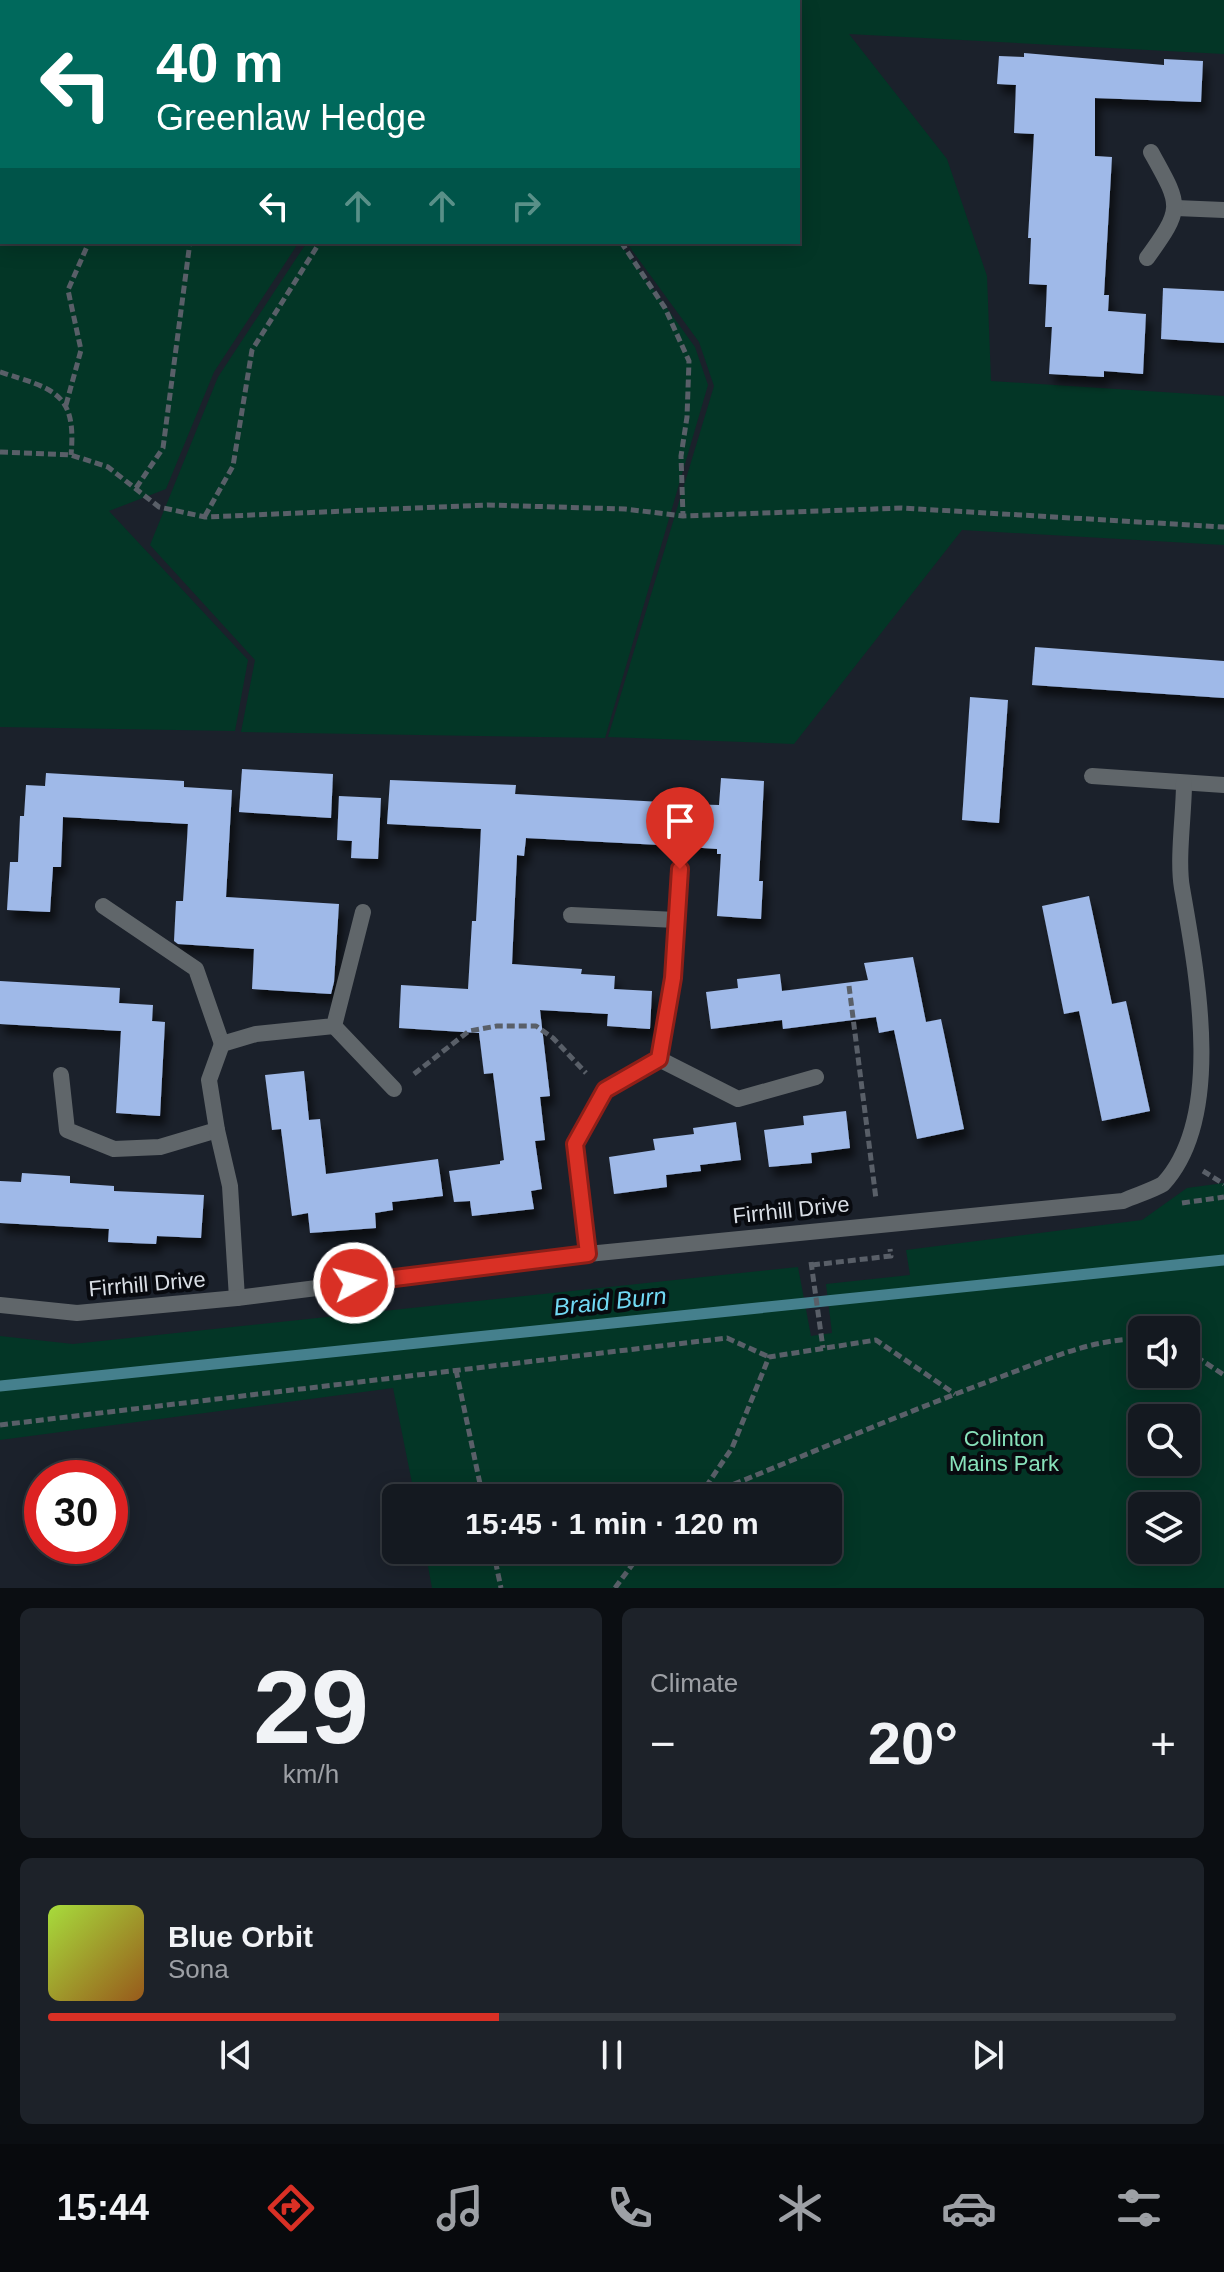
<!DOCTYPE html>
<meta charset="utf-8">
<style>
:root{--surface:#141920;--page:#1d2229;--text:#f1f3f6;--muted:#9da0a5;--line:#33383e;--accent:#d93025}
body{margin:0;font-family:Helvetica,sans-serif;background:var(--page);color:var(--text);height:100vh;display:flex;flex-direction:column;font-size:30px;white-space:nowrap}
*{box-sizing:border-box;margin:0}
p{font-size:26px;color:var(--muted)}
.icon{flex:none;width:44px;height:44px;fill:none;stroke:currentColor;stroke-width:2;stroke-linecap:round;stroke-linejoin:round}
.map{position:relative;height:1588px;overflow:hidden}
.drawer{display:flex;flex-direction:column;gap:20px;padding:20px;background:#0b0e12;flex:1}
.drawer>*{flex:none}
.hud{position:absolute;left:0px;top:0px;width:800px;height:244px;box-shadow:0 4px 20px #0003,0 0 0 2px var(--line);background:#00695c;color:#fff;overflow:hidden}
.tools{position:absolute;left:1128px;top:1316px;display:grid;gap:16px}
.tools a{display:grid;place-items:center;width:72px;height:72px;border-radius:12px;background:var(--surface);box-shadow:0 4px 20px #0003,0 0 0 2px var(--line);font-size:40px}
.speed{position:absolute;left:24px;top:1460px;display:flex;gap:16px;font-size:40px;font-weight:700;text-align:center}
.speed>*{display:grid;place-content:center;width:104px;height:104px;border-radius:50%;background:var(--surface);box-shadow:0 4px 20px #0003,0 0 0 2px var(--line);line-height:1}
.speed .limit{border:12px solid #d22;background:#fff;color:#111}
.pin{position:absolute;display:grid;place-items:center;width:68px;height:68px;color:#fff;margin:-82px -34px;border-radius:50% 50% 50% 0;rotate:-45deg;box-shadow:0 0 8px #0007}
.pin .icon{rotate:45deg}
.me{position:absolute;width:88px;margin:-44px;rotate:83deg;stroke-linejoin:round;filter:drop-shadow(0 0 6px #0008)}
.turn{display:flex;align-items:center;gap:28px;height:168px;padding:0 24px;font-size:36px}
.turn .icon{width:104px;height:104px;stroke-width:2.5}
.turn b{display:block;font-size:56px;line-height:68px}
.lanes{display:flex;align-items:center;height:76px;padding:0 24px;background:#0003;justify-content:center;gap:40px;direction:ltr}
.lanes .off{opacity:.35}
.big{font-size:60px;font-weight:700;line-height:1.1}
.drawer .widget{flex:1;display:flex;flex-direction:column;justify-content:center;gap:12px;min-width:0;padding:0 28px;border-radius:12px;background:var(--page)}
.drawer .dial{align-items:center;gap:0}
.dial b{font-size:104px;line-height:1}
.song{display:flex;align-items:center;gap:24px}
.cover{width:96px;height:96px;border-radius:12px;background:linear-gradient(135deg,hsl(80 70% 55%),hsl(30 70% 35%))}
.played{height:8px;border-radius:4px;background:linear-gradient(90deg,var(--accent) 40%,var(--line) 40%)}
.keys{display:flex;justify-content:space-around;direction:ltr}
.heat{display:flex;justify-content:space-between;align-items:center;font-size:44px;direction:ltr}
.drawer .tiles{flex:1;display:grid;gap:20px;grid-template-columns:1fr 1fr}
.widget:last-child{grid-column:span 2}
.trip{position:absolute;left:382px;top:1484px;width:460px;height:80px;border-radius:12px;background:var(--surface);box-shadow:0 4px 20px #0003,0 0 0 2px var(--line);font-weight:700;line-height:80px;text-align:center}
.menu{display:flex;height:128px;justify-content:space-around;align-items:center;background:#080a0d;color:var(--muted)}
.menu .icon{width:56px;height:56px}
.menu .selected{color:var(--accent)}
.menu b{font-size:36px;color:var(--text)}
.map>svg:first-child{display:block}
.green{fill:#033626;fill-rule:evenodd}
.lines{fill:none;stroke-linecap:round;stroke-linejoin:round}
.stream{stroke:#45808d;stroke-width:11}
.building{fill:#9fb9e8;filter:url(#shadow)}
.path{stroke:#595f68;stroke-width:5;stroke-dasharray:8 4;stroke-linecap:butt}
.minor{stroke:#60666a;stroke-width:16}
.route-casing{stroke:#8d1f18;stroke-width:20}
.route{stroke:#d93025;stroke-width:14}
.labels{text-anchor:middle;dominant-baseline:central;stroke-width:8;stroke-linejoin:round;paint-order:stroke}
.street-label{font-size:22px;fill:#d9dee5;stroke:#080a0f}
.park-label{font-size:22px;fill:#88e2bb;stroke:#080a0f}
.water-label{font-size:24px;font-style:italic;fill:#71d9f3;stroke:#080a0f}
</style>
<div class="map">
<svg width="1224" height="1588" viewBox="0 0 1224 1588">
<defs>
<filter id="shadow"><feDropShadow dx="5" dy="9" stdDeviation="4" flood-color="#0009"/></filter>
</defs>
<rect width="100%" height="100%" fill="#1b212b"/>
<!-- green -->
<g class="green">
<polygon points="0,0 1224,0 1224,54 849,34 947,159 987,276 991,381 1224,396 1224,545 962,530 794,744 608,737 714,386 699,342 626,242 798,242 798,2 2,2 2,242 299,242 214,372 166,489 109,511 248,660 235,731 0,727"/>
<polygon points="307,242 619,242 695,347 708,385 605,738 241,732 255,660 150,545 218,377"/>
<path d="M 1224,1183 L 1224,1588 L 432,1588 L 425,1550 L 828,1550 L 828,1498 L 415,1498 L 393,1388 L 0,1440 L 0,1336 L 73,1344 L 798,1267 L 811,1336 L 832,1333 L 826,1284 L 910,1275 L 906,1250 L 1142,1220 L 1187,1188 ZM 1142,1330 L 1186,1330 L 1186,1374 L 1142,1374 ZM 1142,1418 L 1186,1418 L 1186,1462 L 1142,1462 ZM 1142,1506 L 1186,1506 L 1186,1550 L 1142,1550 Z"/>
</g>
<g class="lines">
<!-- stream -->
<polyline class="stream" points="0,1386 1224,1260"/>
</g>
<!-- building -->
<g class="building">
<polygon points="1024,53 1164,65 1164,59 1203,61 1201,102 1095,98 1095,156 1112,157 1104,295 1109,295 1108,311 1146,314 1143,374 1104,371 1104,377 1049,374 1052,327 1045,327 1047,285 1029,284 1031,238 1028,238 1034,134 1014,133 1016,85 997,84 999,56 1024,57"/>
<polygon points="1163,288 1224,291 1224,343 1161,339"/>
<polygon points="1035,647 1224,661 1224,698 1032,685"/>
<polygon points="970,697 1008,700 999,823 962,820"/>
<polygon points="242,769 333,774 331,818 239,812"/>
<polygon points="46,773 184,781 184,787 232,790 226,897 339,904 334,982 331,994 252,989 254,949 178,944 174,941 176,901 183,901 188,824 63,817 61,867 53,867 50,912 7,910 10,862 18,862 20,816 24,816 26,785 45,786"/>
<polygon points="721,778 764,781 759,881 763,881 761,919 717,916 721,854 717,854 717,849 689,847 684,804 719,805"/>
<polygon points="390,780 516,785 515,794 662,802 660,845 526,838 524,856 517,855 512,964 582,969 581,974 615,976 614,989 652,991 650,1029 607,1026 608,1014 540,1010 550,1096 540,1097 545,1140 535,1141 542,1189 531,1191 534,1209 472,1216 470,1201 454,1202 449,1171 500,1164 500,1161 504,1160 493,1073 484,1074 479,1033 399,1028 401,985 468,989 472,921 476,921 481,829 387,824"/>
<polygon points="339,796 381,798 378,859 351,858 352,841 337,840"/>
<polygon points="1089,896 1112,1004 1126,1001 1150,1111 1102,1121 1079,1011 1064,1014 1042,906"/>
<polygon points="913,957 926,1022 941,1019 964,1129 917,1139 894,1030 879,1033 876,1017 783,1029 782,1020 711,1029 706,992 738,988 737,979 780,974 782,991 868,980 864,963"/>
<polygon points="0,981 120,988 119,1003 153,1005 152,1021 165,1022 160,1116 116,1113 121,1031 0,1024"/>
<polygon points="304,1071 309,1120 320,1119 326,1174 438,1159 443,1196 392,1202 393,1210 375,1213 376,1228 310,1233 308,1213 292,1216 281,1129 272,1130 265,1075"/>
<polygon points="846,1111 850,1148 811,1153 812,1163 769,1167 764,1130 804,1125 803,1116"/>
<polygon points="736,1122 741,1160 700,1165 701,1171 666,1175 667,1187 614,1194 609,1157 655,1150 653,1139 694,1134 693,1128"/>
<polygon points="22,1173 70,1176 70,1183 114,1186 114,1191 204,1195 201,1238 157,1236 156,1244 108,1242 109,1229 0,1223 0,1181 21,1182"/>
</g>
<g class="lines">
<!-- path -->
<g class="path">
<polyline points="155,0 157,2"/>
<polyline points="480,0 482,2"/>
<polyline points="474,2 475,0"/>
<polyline points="0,62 2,62"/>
<polyline points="0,186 2,185"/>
<polyline points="621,242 665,308 689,361 687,417 681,456 683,516"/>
<path d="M 0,372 C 53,389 77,392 71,455"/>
<polyline points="66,405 81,350 68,290 89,242"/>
<polyline points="0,452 71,455 108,467 159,507 205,517 487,505 625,509 683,516 902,508 1224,527"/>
<polyline points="136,488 163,448 190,242"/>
<polyline points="205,516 233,466 252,350 320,242"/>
<polyline points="849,986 876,1199"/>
<polyline points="414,1074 469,1031 497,1026 536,1026 553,1038 586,1073"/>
<polyline points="1203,1171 1224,1184"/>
<polyline points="1182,1203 1224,1197"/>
<polyline points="811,1262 823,1348"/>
<polyline points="812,1265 891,1256 890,1249"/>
<polyline points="1186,1350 1224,1375"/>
<polyline points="456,1370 483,1498"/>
<polyline points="0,1425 727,1338 769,1357"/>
<polyline points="699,1497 732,1448 769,1357 876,1340 955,1394"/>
<path d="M 700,1498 C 799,1458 896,1416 995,1379 C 1042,1362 1091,1338 1142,1339"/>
<polyline points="493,1550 501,1588"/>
<polyline points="615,1588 643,1550"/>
</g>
<!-- minor -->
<g class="minor">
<polyline points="1176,208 1224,210"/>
<path d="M 1147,258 C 1184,207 1181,206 1151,152"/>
<polyline points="1092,776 1224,785"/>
<polyline points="103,906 196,969 222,1044"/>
<polyline points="571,915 676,920"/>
<polyline points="334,1026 394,1089"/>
<polyline points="659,1059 738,1099 816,1077"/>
<polyline points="61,1075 67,1130 114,1149 160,1147 217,1130"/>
<polyline points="588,1254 575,1144 605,1090 659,1059 673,978 680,869"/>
<polyline points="237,1298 230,1186 217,1130 209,1080 222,1044 256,1034 334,1026 363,912"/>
<path d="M 0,1305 L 77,1313 L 237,1298 L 588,1254 L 1123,1201 C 1136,1195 1151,1191 1163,1184 C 1224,1118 1198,979 1182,888 C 1177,859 1184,814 1184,783"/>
</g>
</g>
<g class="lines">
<defs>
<polyline id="route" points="354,1283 588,1254 575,1144 605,1090 659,1059 673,978 680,869"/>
</defs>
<!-- route casing -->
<use href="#route" class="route-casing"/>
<!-- route -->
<use href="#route" class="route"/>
</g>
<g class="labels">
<!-- street labels -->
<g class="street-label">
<text transform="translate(791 1210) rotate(-6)">Firrhill Drive</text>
<text transform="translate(147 1284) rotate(-5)">Firrhill Drive</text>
</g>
<!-- park labels -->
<g class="park-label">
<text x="1004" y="1438">Colinton<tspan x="1004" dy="25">Mains Park</tspan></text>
</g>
<!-- water labels -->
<g class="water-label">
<text transform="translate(610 1301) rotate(-6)">Braid Burn</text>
</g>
</g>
</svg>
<div class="tools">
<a><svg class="icon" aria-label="sound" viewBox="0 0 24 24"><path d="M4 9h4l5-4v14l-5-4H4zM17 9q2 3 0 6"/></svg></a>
<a><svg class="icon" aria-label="search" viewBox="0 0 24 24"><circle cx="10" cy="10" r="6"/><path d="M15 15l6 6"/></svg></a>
<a><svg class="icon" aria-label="layers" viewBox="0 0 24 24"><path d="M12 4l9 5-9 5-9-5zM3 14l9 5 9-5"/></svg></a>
</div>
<div class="speed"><div class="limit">30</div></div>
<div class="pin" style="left:680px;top:869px;background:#d93025"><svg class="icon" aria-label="arrive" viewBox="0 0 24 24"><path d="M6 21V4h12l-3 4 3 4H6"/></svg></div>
<svg class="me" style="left:354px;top:1283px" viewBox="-20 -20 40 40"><circle r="17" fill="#d93025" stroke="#fff" stroke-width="3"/><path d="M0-11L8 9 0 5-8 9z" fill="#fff"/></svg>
<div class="trip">15:45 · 1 min · 120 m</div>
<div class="hud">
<div class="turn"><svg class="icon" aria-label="left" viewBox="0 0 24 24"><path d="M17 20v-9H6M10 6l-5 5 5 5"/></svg><div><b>40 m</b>Greenlaw Hedge</div></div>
<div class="lanes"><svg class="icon" aria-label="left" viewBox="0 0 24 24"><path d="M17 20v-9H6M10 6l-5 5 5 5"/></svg><svg class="icon off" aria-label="ahead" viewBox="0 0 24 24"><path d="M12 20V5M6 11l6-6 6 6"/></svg><svg class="icon off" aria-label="ahead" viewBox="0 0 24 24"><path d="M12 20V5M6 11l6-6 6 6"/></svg><svg class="icon off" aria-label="right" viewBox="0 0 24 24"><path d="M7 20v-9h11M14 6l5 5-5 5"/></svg></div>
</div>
</div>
<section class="drawer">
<div class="tiles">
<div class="widget dial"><b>29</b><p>km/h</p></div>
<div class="widget"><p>Climate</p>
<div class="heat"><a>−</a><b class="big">20°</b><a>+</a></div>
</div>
<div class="widget">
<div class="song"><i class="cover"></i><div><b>Blue Orbit</b><p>Sona</p></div></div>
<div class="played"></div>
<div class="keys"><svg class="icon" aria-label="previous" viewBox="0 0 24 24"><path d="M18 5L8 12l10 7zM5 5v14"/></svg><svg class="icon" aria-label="pause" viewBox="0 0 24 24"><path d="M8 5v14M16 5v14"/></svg><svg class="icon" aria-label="next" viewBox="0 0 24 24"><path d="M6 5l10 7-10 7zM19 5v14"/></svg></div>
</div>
</div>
</section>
<nav class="menu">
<b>15:44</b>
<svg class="icon selected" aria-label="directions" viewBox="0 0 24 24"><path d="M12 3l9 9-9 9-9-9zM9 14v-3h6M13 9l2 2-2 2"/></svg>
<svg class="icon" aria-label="music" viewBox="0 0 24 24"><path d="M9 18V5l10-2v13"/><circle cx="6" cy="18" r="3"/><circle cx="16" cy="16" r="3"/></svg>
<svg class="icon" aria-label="phone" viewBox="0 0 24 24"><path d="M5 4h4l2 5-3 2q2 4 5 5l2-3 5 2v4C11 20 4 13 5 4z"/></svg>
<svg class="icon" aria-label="climate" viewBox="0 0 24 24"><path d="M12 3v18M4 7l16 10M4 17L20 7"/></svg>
<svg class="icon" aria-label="car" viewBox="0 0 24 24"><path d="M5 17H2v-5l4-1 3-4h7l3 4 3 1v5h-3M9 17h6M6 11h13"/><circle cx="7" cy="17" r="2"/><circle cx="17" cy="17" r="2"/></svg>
<svg class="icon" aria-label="filters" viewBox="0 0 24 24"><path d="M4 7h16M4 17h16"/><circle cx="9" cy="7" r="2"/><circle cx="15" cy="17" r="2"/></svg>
</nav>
